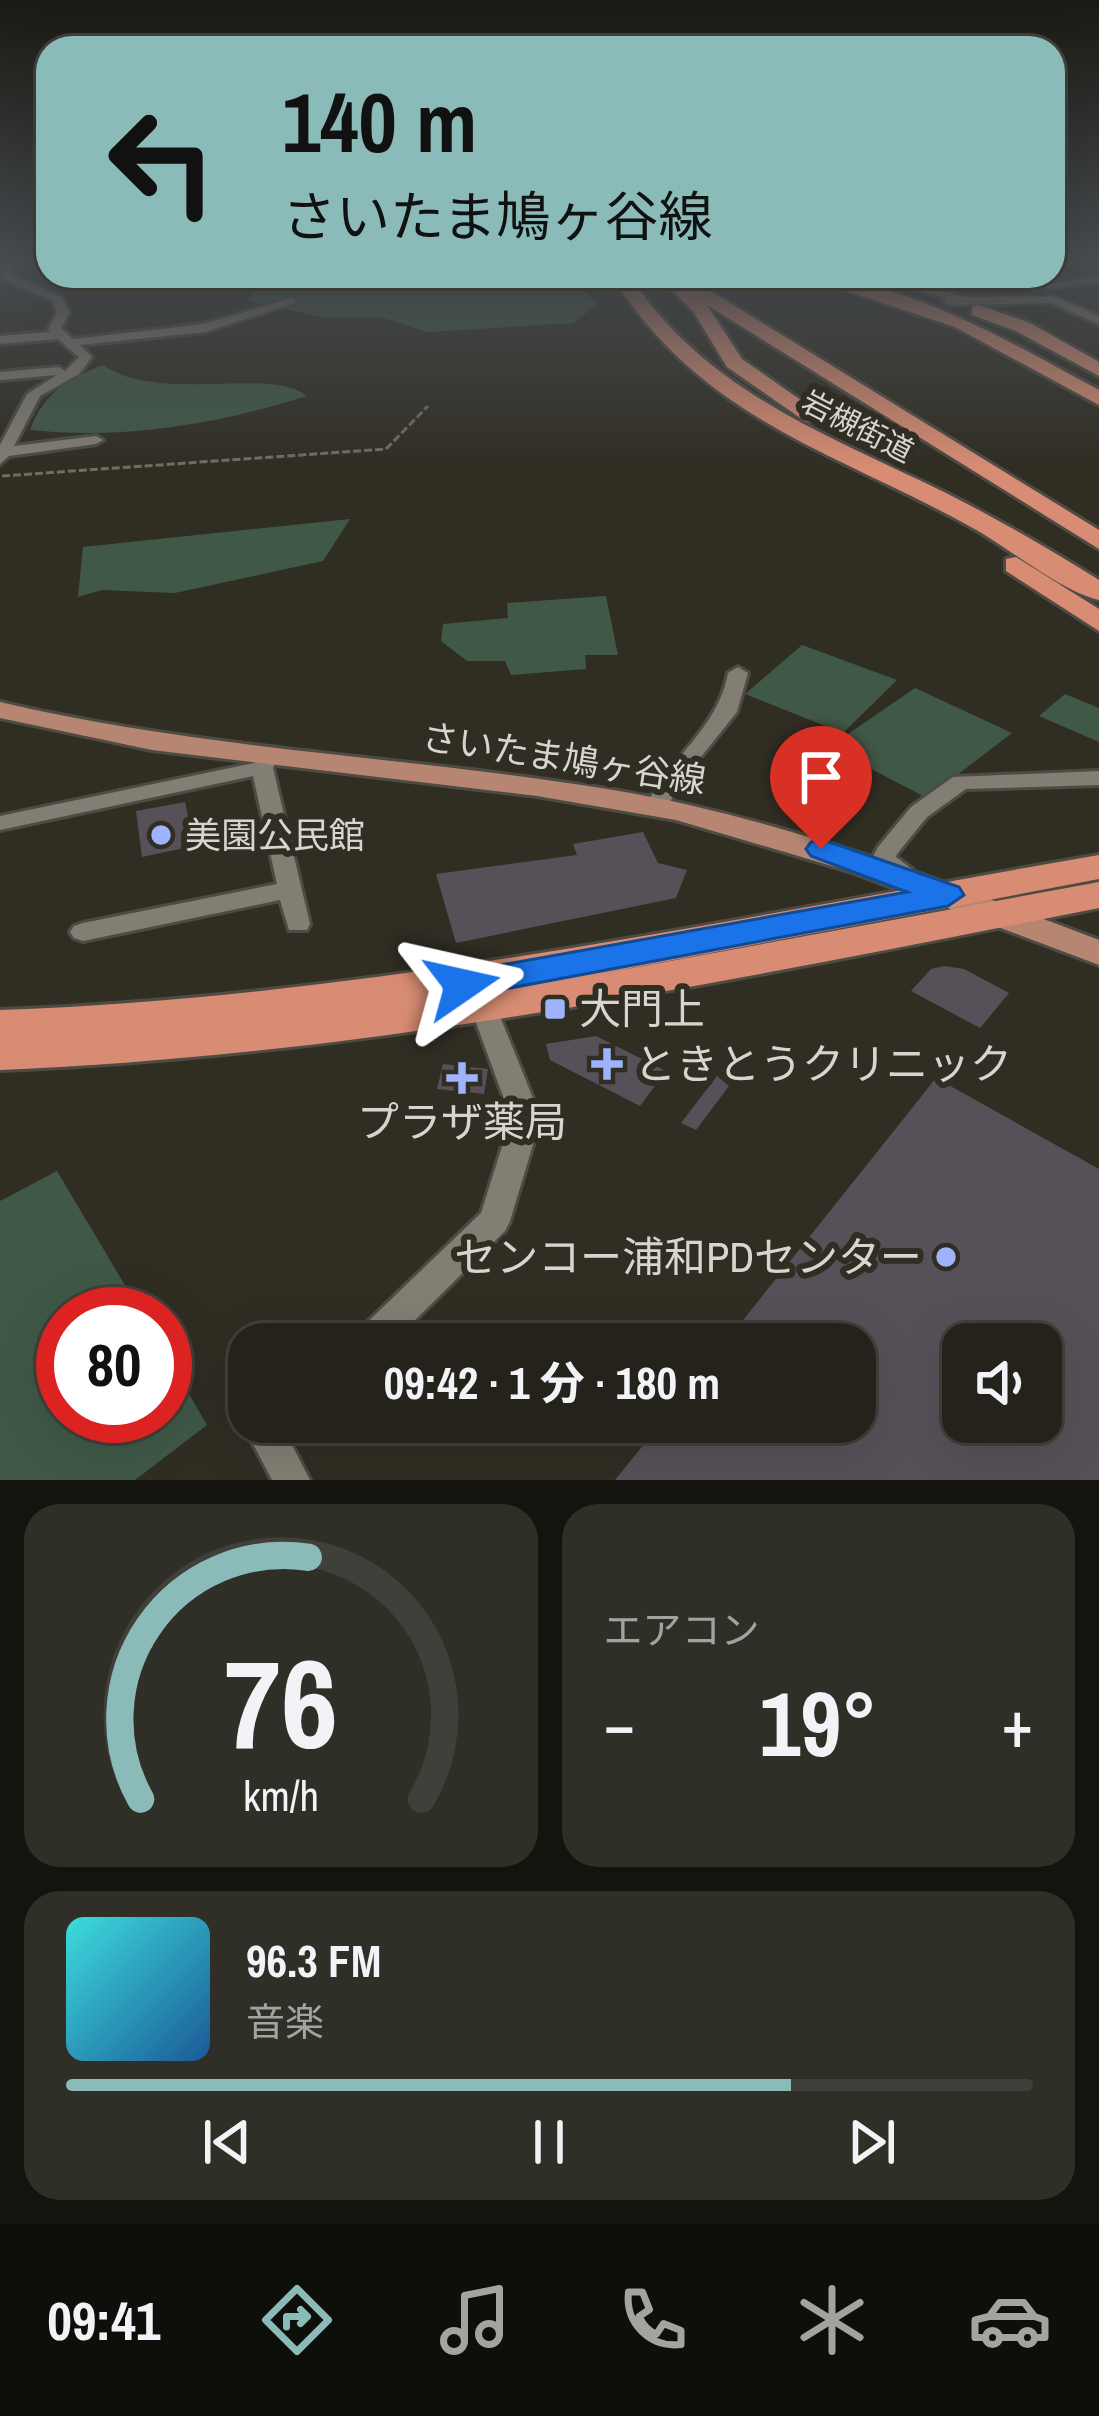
<!DOCTYPE html>
<html lang="ja">
<meta charset="utf-8">
<style>
:root{--surface:#24221a;--page:#302f27;--text:#f1f3f6;--muted:#a3a4a2;--line:#413f39;--accent:#8bbbb9}
body{margin:0;font-family:"Archivo Narrow","Noto Sans JP",sans-serif;background:var(--page);color:var(--text);height:100vh;display:flex;flex-direction:column;font-size:45px;white-space:nowrap}
*{box-sizing:border-box;margin:0}
p{font-size:39px;color:var(--muted)}
.icon{flex:none;width:66px;height:66px;fill:none;stroke:currentColor;stroke-width:2;stroke-linecap:round;stroke-linejoin:round}
.map{position:relative;height:1480px;overflow:hidden}
.sheet{display:flex;flex-direction:column;gap:24px;padding:24px;background:#14130e;flex:1}
.sheet>*{flex:none}
.hud{position:absolute;left:36px;top:36px;width:1029px;height:252px;border-radius:36px;box-shadow:0 12px 48px #0002,0 0 0 3px var(--line);background:#8bbbb9;color:#111;overflow:hidden}
.fabs{position:absolute;left:942px;top:1323px;display:grid;gap:24px}
.fabs a{display:grid;place-items:center;width:120px;height:120px;border-radius:24px;background:var(--surface);box-shadow:0 12px 48px #0002,0 0 0 3px var(--line);font-size:60px}
.speed{position:absolute;left:36px;top:1287px;display:flex;gap:24px;font-size:60px;font-weight:700;text-align:center}
.speed>*{display:grid;place-content:center;width:156px;height:156px;border-radius:50%;background:var(--surface);box-shadow:0 12px 48px #0002,0 0 0 3px var(--line);line-height:1}
.speed .limit{border:18px solid #d22;background:#fff;color:#111}
.pin{position:absolute;display:grid;place-items:center;width:102px;height:102px;color:#fff;margin:-123px -51px;border-radius:50% 50% 50% 0;rotate:-45deg;box-shadow:0 0 12px #0007}
.pin .icon{rotate:45deg}
.me{position:absolute;width:132px;margin:-66px;rotate:79deg;stroke-linejoin:round;filter:drop-shadow(0 0 9px #0008)}
.turn{display:flex;align-items:center;gap:42px;height:252px;padding:0 48px;font-size:54px}
.turn .icon{width:156px;height:156px;stroke-width:2.5}
.turn b{display:block;font-size:84px;line-height:102px}
.big{font-size:90px;font-weight:700;line-height:1.1}
.sheet .card{flex:1;display:flex;flex-direction:column;justify-content:center;gap:18px;min-width:0;padding:0 42px;border-radius:36px;background:var(--page)}
.sheet .dial{align-items:center;gap:0}
.dial svg{height:312px;overflow:visible;fill:none;stroke:var(--line);stroke-width:7;stroke-linecap:round;text-anchor:middle}
.dial text{fill:var(--text);stroke:none}
.song{display:flex;align-items:center;gap:36px}
.cover{width:144px;height:144px;border-radius:18px;background:linear-gradient(135deg,hsl(180 70% 55%),hsl(210 70% 35%))}
.played{height:12px;border-radius:6px;background:linear-gradient(90deg,var(--accent) 75%,var(--line) 75%)}
.keys{display:flex;justify-content:space-around;direction:ltr}
.heat{display:flex;justify-content:space-between;align-items:center;font-size:66px;direction:ltr}
.sheet .tiles{flex:1;display:grid;gap:24px;grid-template-columns:1fr 1fr}
.card:last-child{grid-column:span 2}
.trip{position:absolute;left:228px;top:1323px;width:648px;height:120px;border-radius:36px;background:var(--surface);box-shadow:0 12px 48px #0002,0 0 0 3px var(--line);font-weight:700;line-height:120px;text-align:center}
.tab-bar{display:flex;height:192px;justify-content:space-around;align-items:center;background:#0e0e0a;color:var(--muted)}
.tab-bar .icon{width:84px;height:84px}
.tab-bar .active{color:var(--accent)}
.tab-bar b{font-size:54px;color:var(--text)}
.map>svg:first-child{display:block}
.green{fill:#405947}
.building{fill:#585058;fill-rule:evenodd}
.lines{fill:none;stroke-linecap:round;stroke-linejoin:round}
.minor-casing{stroke:#4d4b43;stroke-width:6}
.major-casing{stroke:#4d4b43;stroke-width:6}
.highway-casing{stroke:#4d4b43;stroke-width:6}
.path{stroke:#706d65;stroke-width:3;stroke-dasharray:8 3;stroke-linecap:butt}
.minor{fill:#827e73;fill-rule:evenodd}
.major{fill:#b68673;fill-rule:evenodd}
.highway{fill:#d88c73;fill-rule:evenodd}
.route{fill:#1a73e8;stroke:#114b97;stroke-width:3}
.poi-dot{fill:#9fb3fd;stroke:#302d23;stroke-width:4.5}
.labels{text-anchor:middle;dominant-baseline:central;stroke-width:12;stroke-linejoin:round;paint-order:stroke}
.far-street-label{font-size:30px;fill:#d7d5cf;stroke:#302d23}
.street-label{font-size:36px;fill:#d7d5cf;stroke:#302d23}
.poi-label{font-size:36px;fill:#d7d5cf;stroke:#302d23;text-anchor:start}
.near-poi-label{font-size:42px;fill:#d7d5cf;stroke:#302d23;text-anchor:start}
</style>
<div class="map">
<svg width="1099" height="1480" viewBox="0 0 1099 1480">
<rect width="100%" height="100%" fill="#302d23"/>
<!-- green -->
<g class="green">
<polygon points="265,276 534,276 541,283 575,285 598,304 573,323 427,332 380,317 322,317 248,301"/>
<path d="M 103,365 C 158,404 270,366 307,396 C 217,424 124,440 30,430 C 43,394 68,379 103,365 Z"/>
<polygon points="350,519 323,561 175,593 102,590 78,597 83,547"/>
<polygon points="606,596 618,655 585,655 586,669 511,675 505,661 467,661 441,641 443,624 508,618 507,603"/>
<polygon points="802,645 897,680 843,733 745,694"/>
<polygon points="915,688 1012,733 927,798 829,747"/>
<polygon points="1065,694 1099,708 1099,742 1039,716"/>
<polygon points="57,1171 142,1314 63,1314 63,1416 165,1416 165,1353 207,1425 135,1480 0,1480 0,1201"/>
</g>
<!-- building -->
<g class="building">
<polygon points="185,802 194,846 142,857 136,811"/>
<polygon points="643,832 658,863 687,870 676,898 456,943 436,874 577,855 573,844"/>
<polygon points="944,966 964,969 1009,993 980,1028 911,991 931,969"/>
<polygon points="596,1036 666,1071 640,1106 550,1060 546,1044"/>
<polygon points="443,1064 488,1069 484,1094 437,1089"/>
<polygon points="717,1076 729,1086 696,1130 681,1123"/>
<path d="M 936,1078 L 1099,1169 L 1099,1480 L 615,1480 L 662,1422 L 855,1422 L 855,1344 L 724,1344 ZM 963,1344 L 1041,1344 L 1041,1422 L 963,1422 Z"/>
</g>
<g class="lines">
<defs>
<g id="minor">
<polygon points="0,260 10,260 12,275 62,297 69,313 61,328 73,339 204,324 292,298 298,302 205,332 80,345 92,357 79,374 40,396 14,446 96,436 103,440 96,444 9,456 0,464 0,445 27,394 57,375 0,380 0,372 59,367 65,371 79,357 58,339 0,344 0,336 50,332 48,329 57,313 53,301 3,279"/>
<polygon points="1085,260 1053,267 1053,261"/>
<polygon points="862,276 882,276 965,297 1053,296 1099,316 1099,324 1051,303 949,305 943,301 946,298"/>
<polygon points="934,276 971,276 919,284 913,281"/>
<polygon points="1099,276 1099,282 1034,290 1028,287"/>
<path d="M 738,667 L 748,673 L 737,712 L 684,778 L 664,812 L 648,812 L 645,807 C 669,758 718,729 728,673 Z"/>
<polygon points="268,752 279,758 273,768 310,924 307,930 289,930 280,900 83,941 74,938 70,932 74,926 83,923 277,884 253,776 0,830 0,816 254,763 260,753"/>
<polygon points="1099,771 1099,785 966,789 927,817 897,854 896,857 912,869 908,875 892,875 871,860 878,847 911,807 953,777"/>
<polygon points="484,999 493,1002 497,1009 541,1118 510,1221 505,1231 391,1344 351,1344 356,1333 481,1213 511,1118 471,1009 475,1002"/>
<polygon points="262,1422 305,1422 291,1443 310,1480 272,1480 251,1440"/>
</g>
<path id="major" d="M 0,702 C 202,750 408,756 613,790 C 781,818 940,880 1099,940 L 1099,965 L 849,871 L 676,820 L 537,796 L 152,750 L 0,718 Z"/>
<g id="highway">
<path d="M 612,276 L 630,276 C 705,391 827,435 946,493 C 998,519 1049,549 1099,580 L 1099,600 C 1060,591 1008,547 971,527 C 832,450 701,419 612,276 Z"/>
<polygon points="657,276 699,284 1099,530 1099,549 707,305 742,359 825,417 806,422 727,367 693,311"/>
<path d="M 801,276 C 900,276 1014,344 1099,390 L 1099,405 L 955,327 Z"/>
<polygon points="979,305 1030,323 1099,362 1099,376 1016,331 972,315 972,307"/>
<polygon points="1016,557 1099,609 1099,631 1006,571 1006,559"/>
<path d="M 1099,855 L 1099,879 L 589,976 L 1099,882 L 1099,908 C 734,980 373,1055 0,1070 L 0,1010 C 372,997 733,918 1099,855 Z"/>
</g>
</defs>
<!-- minor casing -->
<use href="#minor" class="minor-casing"/>
<!-- major casing -->
<use href="#major" class="major-casing"/>
<!-- highway casing -->
<use href="#highway" class="highway-casing"/>
<!-- path -->
<g class="path">
<polyline points="1006,276 1020,283"/>
<polyline points="2,476 386,449 428,406"/>
</g>
<!-- minor -->
<use href="#minor" class="minor"/>
<!-- major -->
<use href="#major" class="major"/>
<!-- highway -->
<use href="#highway" class="highway"/>
</g>
<!-- sky -->
<linearGradient id="sky" x2="0" y2="1"><stop stop-color="#1a1913"/><stop offset="0.56" stop-color="#484c50"/><stop offset="1" stop-color="#484c50" stop-opacity="0"/></linearGradient>
<rect width="1099" height="468" fill="url(#sky)"/>
<!-- route -->
<polygon class="route" points="821,839 959,887 964,895 948,906 462,997 445,985 462,972 907,892 811,856 806,849 811,842"/>
<!-- markers -->
<g class="poi-dot">
<circle cx="161" cy="835" r="12"/>
<rect x="543" y="997" width="24" height="24" rx="6"/>
<path d="M601 1046h12v12h12v12h-12v12h-12v-12h-12v-12h12z"/>
<path d="M456 1060h12v12h12v12h-12v12h-12v-12h-12v-12h12z"/>
<circle cx="946" cy="1257" r="12"/>
</g>
<g class="labels">
<!-- far-street labels -->
<g class="far-street-label">
<text transform="translate(858 426) rotate(27)">岩槻街道</text>
</g>
<!-- street labels -->
<g class="street-label">
<text transform="translate(564 758) rotate(9)">さいたま鳩ヶ谷線</text>
</g>
<!-- poi labels -->
<g class="poi-label">
<text x="185" y="835">美園公民館</text>
</g>
<!-- near-poi labels -->
<g class="near-poi-label">
<text x="579" y="1009">大門上</text>
<text x="634" y="1064">ときとうクリニック</text>
<text x="462" y="1122" text-anchor="middle">プラザ薬局</text>
<text x="922" y="1257" text-anchor="end">センコー浦和PDセンター</text>
</g>
</g>
</svg>
<div class="fabs">
<a><svg class="icon" aria-label="sound" viewBox="0 0 24 24"><path d="M4 9h4l5-4v14l-5-4H4zM17 9q2 3 0 6"/></svg></a>
</div>
<div class="speed"><div class="limit">80</div></div>
<div class="pin" style="left:821px;top:849px;background:#d93025"><svg class="icon" aria-label="arrive" viewBox="0 0 24 24"><path d="M6 21V4h12l-3 4 3 4H6"/></svg></div>
<svg class="me" style="left:462px;top:985px" viewBox="-20 -20 40 40"><path d="M0-17L14 15 0 8-14 15z" fill="#1a73e8" stroke="#fff" stroke-width="4"/></svg>
<div class="trip">09:42 · 1 分 · 180 m</div>
<div class="hud">
<div class="turn"><svg class="icon" aria-label="left" viewBox="0 0 24 24"><path d="M17 20v-9H6M10 6l-5 5 5 5"/></svg><div><b>140 m</b>さいたま鳩ヶ谷線</div></div>
</div>
</div>
<section class="sheet">
<div class="tiles">
<div class="card dial"><svg viewBox="0 0 100 80">
<path d="M14 69A42 42 0 1 1 86 69"/>
<path d="M14 69A42 42 0 0 1 57 7" stroke="#8bbbb9"/>
<text x="50" y="56" font-size="32" font-weight="700">76</text>
<text x="50" y="72" font-size="11">km/h</text>
</svg></div>
<div class="card"><p>エアコン</p>
<div class="heat"><a>−</a><b class="big">19°</b><a>+</a></div>
</div>
<div class="card">
<div class="song"><i class="cover"></i><div><b>96.3 FM</b><p>音楽</p></div></div>
<div class="played"></div>
<div class="keys"><svg class="icon" aria-label="previous" viewBox="0 0 24 24"><path d="M18 5L8 12l10 7zM5 5v14"/></svg><svg class="icon" aria-label="pause" viewBox="0 0 24 24"><path d="M8 5v14M16 5v14"/></svg><svg class="icon" aria-label="next" viewBox="0 0 24 24"><path d="M6 5l10 7-10 7zM19 5v14"/></svg></div>
</div>
</div>
</section>
<nav class="tab-bar">
<b>09:41</b>
<svg class="icon active" aria-label="directions" viewBox="0 0 24 24"><path d="M12 3l9 9-9 9-9-9zM9 14v-3h6M13 9l2 2-2 2"/></svg>
<svg class="icon" aria-label="music" viewBox="0 0 24 24"><path d="M9 18V5l10-2v13"/><circle cx="6" cy="18" r="3"/><circle cx="16" cy="16" r="3"/></svg>
<svg class="icon" aria-label="phone" viewBox="0 0 24 24"><path d="M5 4h4l2 5-3 2q2 4 5 5l2-3 5 2v4C11 20 4 13 5 4z"/></svg>
<svg class="icon" aria-label="climate" viewBox="0 0 24 24"><path d="M12 3v18M4 7l16 10M4 17L20 7"/></svg>
<svg class="icon" aria-label="car" viewBox="0 0 24 24"><path d="M5 17H2v-5l4-1 3-4h7l3 4 3 1v5h-3M9 17h6M6 11h13"/><circle cx="7" cy="17" r="2"/><circle cx="17" cy="17" r="2"/></svg>
</nav>
